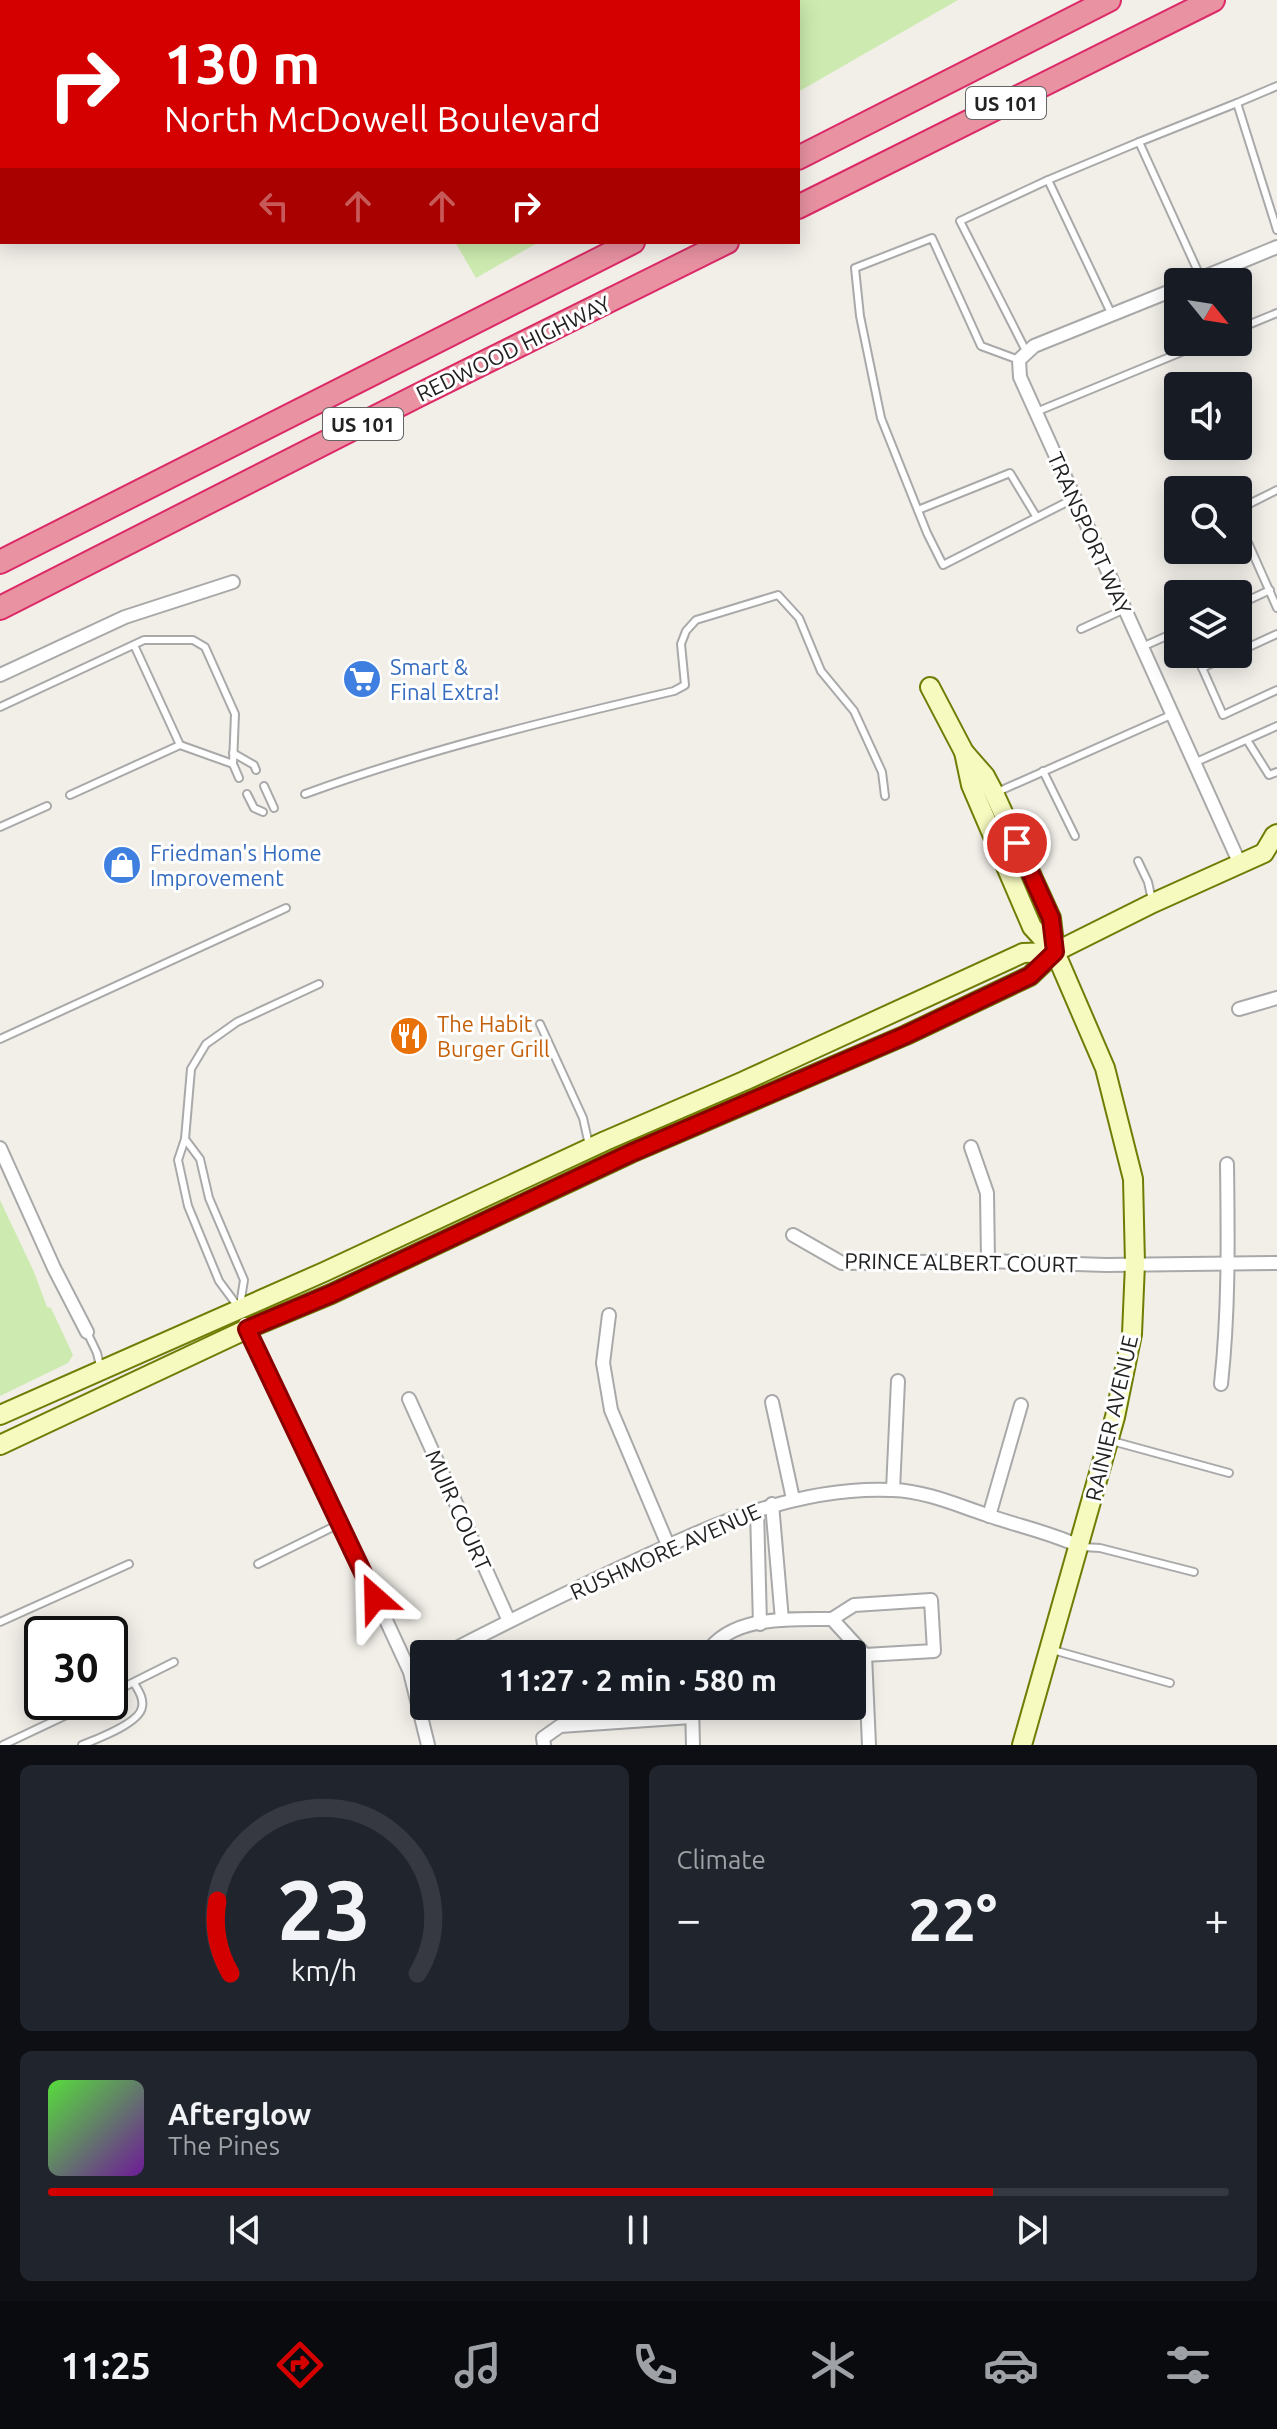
<!DOCTYPE html>
<meta charset="utf-8">
<style>
:root{--surface:#171b24;--page:#20242c;--text:#f1f3f6;--muted:#9ea1a6;--line:#363941;--accent:#d40000}
body{margin:0;font-family:Ubuntu,sans-serif;background:var(--page);color:var(--text);height:100vh;display:flex;flex-direction:column;font-size:30px;white-space:nowrap}
*{box-sizing:border-box;margin:0}
p{font-size:26px;color:var(--muted)}
.icon{flex:none;width:44px;height:44px;fill:none;stroke:currentColor;stroke-width:2;stroke-linecap:round;stroke-linejoin:round}
.map{position:relative;height:1745px;overflow:hidden}
.details{display:flex;flex-direction:column;gap:20px;padding:20px;background:#0d0f14;flex:1}
.details>*{flex:none}
.guide{position:absolute;left:0px;top:0px;width:800px;height:244px;box-shadow:0 4px 20px #0003;background:#d40000;color:#fff;overflow:hidden}
.needle{width:52px;rotate:120deg}
.fabs{position:absolute;left:1164px;top:268px;display:grid;gap:16px}
.fabs a{display:grid;place-items:center;width:88px;height:88px;border-radius:8px;background:var(--surface);box-shadow:0 4px 20px #0003;font-size:40px}
.speed{position:absolute;left:24px;top:1616px;display:flex;gap:16px;font-size:40px;font-weight:700;text-align:center}
.speed>*{display:grid;place-content:center;width:104px;height:104px;border-radius:50%;background:var(--surface);box-shadow:0 4px 20px #0003;line-height:1}
.speed .limit{border:4px solid #111;border-radius:12px;background:#fff;color:#111}
.pin{position:absolute;display:grid;place-items:center;width:68px;height:68px;color:#fff;margin:-34px;border:4px solid #fff;border-radius:50%;box-shadow:0 2px 8px #0007}
.me{position:absolute;width:88px;margin:-44px;rotate:335deg;stroke-linejoin:round;filter:drop-shadow(0 0 6px #0008)}
.turn{display:flex;align-items:center;gap:28px;height:168px;padding:0 32px;font-size:36px}
.turn .icon{width:104px;height:104px;stroke-width:2.5}
.turn b{display:block;font-size:56px;line-height:68px}
.lanes{display:flex;align-items:center;height:76px;padding:0 32px;background:#0003;justify-content:center;gap:40px;direction:ltr}
.lanes .off{opacity:.35}
.big{font-size:60px;font-weight:700;line-height:1.1}
.details .widget{flex:1;display:flex;flex-direction:column;justify-content:center;gap:12px;min-width:0;padding:0 28px;border-radius:12px;background:var(--page)}
.details .dial{align-items:center;gap:0}
.dial svg{height:208px;overflow:visible;fill:none;stroke:var(--line);stroke-width:7;stroke-linecap:round;text-anchor:middle}
.dial text{fill:var(--text);stroke:none}
.song{display:flex;align-items:center;gap:24px}
.cover{width:96px;height:96px;border-radius:12px;background:linear-gradient(135deg,hsl(110 70% 55%),hsl(280 70% 35%))}
.played{height:8px;border-radius:4px;background:linear-gradient(90deg,var(--accent) 80%,var(--line) 80%)}
.keys{display:flex;justify-content:space-around;direction:ltr}
.heat{display:flex;justify-content:space-between;align-items:center;font-size:44px;direction:ltr}
.details .tiles{flex:1;display:grid;gap:20px;grid-template-columns:1fr 1fr}
.widget:last-child{grid-column:span 2}
.trip{position:absolute;left:410px;top:1640px;width:456px;height:80px;border-radius:8px;background:var(--surface);box-shadow:0 4px 20px #0003;font-weight:700;line-height:80px;text-align:center}
.tabs{display:flex;height:128px;justify-content:space-around;align-items:center;background:#090b0e;color:var(--muted)}
.tabs .icon{width:56px;height:56px}
.tabs .current{color:var(--accent)}
.tabs b{font-size:36px;color:var(--text)}
.map>svg:first-child{display:block}
.grass{fill:#cdebb0}
.lines{fill:none;stroke-linecap:round;stroke-linejoin:round}
.lane-casing{stroke:#a9a9a9;stroke-width:10}
.street-casing{stroke:#a9a9a9;stroke-width:16}
.secondary-casing{stroke:#707d05;stroke-width:22}
.highway-casing{stroke:#dc2a67;stroke-width:26}
.lane{stroke:#fff;stroke-width:6}
.street{stroke:#fff;stroke-width:12}
.secondary{stroke:#f7fabf;stroke-width:18}
.highway{stroke:#e892a2;stroke-width:22}
.route-casing{stroke:#8a0000;stroke-width:20}
.route{stroke:#d40000;stroke-width:14}
.labels{text-anchor:middle;dominant-baseline:central;stroke-width:6;stroke-linejoin:round;paint-order:stroke}
.shield{fill:#fff;stroke:#646464;stroke-width:2}
.shield-label{font-size:20px;font-weight:bold;fill:#222}
.street-label{font-size:22px;fill:#222;stroke:#fff}
.shop-label{font-size:22px;fill:#366cbe;stroke:#fff;text-anchor:start}
.food-label{font-size:22px;fill:#c56008;stroke:#fff;text-anchor:start}
</style>
<div class="map">
<svg width="1277" height="1745" viewBox="0 0 1277 1745">
<rect width="100%" height="100%" fill="#f2efe9"/>
<!-- grass -->
<g class="grass">
<polygon points="320,0 958,0 798,92 798,2 321,2"/>
<polygon points="455,242 539,242 476,278"/>
<polygon points="0,1200 34,1272 47,1307 51,1308 73,1355 68,1363 0,1396"/>
</g>
<g class="lines">
<defs>
<g id="lane">
<polyline points="1237,103 1277,86"/>
<polyline points="1139,142 1237,103 1277,230"/>
<polyline points="1048,180 1139,142 1201,278"/>
<polyline points="1238,329 1277,313"/>
<polyline points="1026,351 960,221 1048,180 1112,315"/>
<polyline points="1019,360 981,346 932,238 855,268 860,316 881,418 927,533 943,565 1075,498"/>
<polyline points="1036,412 1206,342"/>
<polyline points="918,510 1010,473 1036,516"/>
<polyline points="1238,517 1247,505 1277,490"/>
<polyline points="1238,520 1277,608"/>
<polyline points="1238,605 1270,590"/>
<polyline points="1081,629 1125,609"/>
<polyline points="134,645 180,745"/>
<polyline points="1142,647 1178,631"/>
<polyline points="1238,652 1277,634"/>
<polyline points="1196,654 1223,715 1277,690"/>
<polyline points="1202,668 1233,654"/>
<polyline points="0,707 144,640 193,640 205,647 235,714 233,764 239,778"/>
<polyline points="1247,740 1269,775 1277,772"/>
<polyline points="233,753 254,765 256,770"/>
<polyline points="1194,763 1277,726"/>
<polyline points="1043,771 1075,836"/>
<polyline points="264,786 274,808"/>
<polyline points="995,793 1171,715"/>
<polyline points="247,794 254,808 263,812"/>
<path d="M 305,794 C 425,750 550,720 674,691 L 685,685 L 681,644 L 686,631 L 696,620 L 778,595 L 799,618 L 821,671 L 854,711 L 882,772 L 885,796"/>
<polyline points="70,795 180,745 233,764"/>
<polyline points="0,827 47,806"/>
<polyline points="1138,861 1148,882 1152,900"/>
<polyline points="540,1024 583,1118 589,1145"/>
<polyline points="0,1039 286,908"/>
<polyline points="185,1139 200,1159 209,1198 244,1280 240,1305"/>
<polyline points="239,1308 219,1281 188,1206 178,1160 185,1139 191,1069 206,1044 237,1022 319,984"/>
<polyline points="87,1332 97,1353 101,1370"/>
<polyline points="1112,1441 1229,1473"/>
<polyline points="1083,1547 1100,1548 1194,1572"/>
<polyline points="258,1564 341,1523"/>
<polyline points="0,1622 129,1564"/>
<polyline points="1053,1650 1170,1683"/>
<polyline points="110,1694 174,1662"/>
<polyline points="3,1745 94,1702"/>
<path d="M 82,1745 C 97,1739 140,1723 142,1707 C 144,1698 138,1690 134,1683"/>
</g>
<g id="street">
<polyline points="1192,282 1277,247"/>
<polyline points="1178,288 1034,346 1019,360 1020,377 1240,864"/>
<polyline points="0,675 125,617 233,582"/>
<polyline points="1239,1009 1277,998"/>
<polyline points="971,1147 987,1193 988,1261"/>
<polyline points="0,1148 54,1268 87,1332"/>
<polyline points="793,1235 842,1263 988,1261 1106,1265 1277,1263"/>
<polyline points="609,1315 603,1363 611,1410 668,1545"/>
<polyline points="245,1324 254,1346 341,1523 410,1672 428,1745"/>
<path d="M 1221,1384 C 1229,1311 1228,1238 1227,1164"/>
<polyline points="409,1399 509,1621"/>
<polyline points="772,1402 793,1499"/>
<polyline points="893,1490 898,1381"/>
<polyline points="772,1504 782,1620"/>
<polyline points="757,1510 760,1624"/>
<polyline points="989,1516 1021,1405"/>
<polyline points="832,1619 854,1605 931,1600 934,1651 865,1655"/>
<path d="M 445,1654 C 499,1626 554,1599 609,1573 C 699,1531 792,1485 893,1490 C 925,1491 957,1505 987,1515 C 1018,1526 1049,1532 1079,1546"/>
<path d="M 706,1654 C 731,1615 790,1619 832,1619 L 865,1655 L 869,1745"/>
<polyline points="692,1706 693,1745"/>
<polyline points="544,1745 543,1738 560,1726 691,1717"/>
</g>
<g id="secondary">
<polyline points="930,687 964,752 985,776 994,793 1051,918 1055,952"/>
<polyline points="964,752 971,785 1032,927 1055,952 1105,1068 1133,1179 1135,1264 1132,1334 1115,1417 1022,1745"/>
<polyline points="0,1415 324,1272 605,1141 744,1081 1023,953 1055,952"/>
<polyline points="0,1445 247,1329 331,1294 631,1153 906,1035 1030,976 1055,952 1153,903 1264,853 1274,836 1277,834"/>
</g>
<g id="highway">
<polyline points="798,158 1109,0"/>
<polyline points="798,207 1213,0"/>
<polyline points="0,562 633,242"/>
<polyline points="0,608 417,396 727,242"/>
</g>
</defs>
<!-- lane casing -->
<use href="#lane" class="lane-casing"/>
<!-- street casing -->
<use href="#street" class="street-casing"/>
<!-- secondary casing -->
<use href="#secondary" class="secondary-casing"/>
<!-- highway casing -->
<use href="#highway" class="highway-casing"/>
<!-- lane -->
<use href="#lane" class="lane"/>
<!-- street -->
<use href="#street" class="street"/>
<!-- secondary -->
<use href="#secondary" class="secondary"/>
<!-- highway -->
<use href="#highway" class="highway"/>
</g>
<g class="lines">
<defs>
<polyline id="route" points="375,1598 247,1329 331,1294 631,1153 906,1035 1030,976 1055,952 1051,918 1017,843"/>
</defs>
<!-- route casing -->
<use href="#route" class="route-casing"/>
<!-- route -->
<use href="#route" class="route"/>
</g>
<!-- icons -->
<defs>
<symbol id="supermarket-disc" viewBox="-11 -11 22 22"><circle r="9.5" fill="#3f7fe0" stroke="#fff"/><path d="M-6-5.5h2.5l.6 2H6L4.5 2H-2.5L-4.4-4H-6ZM-1.5 3.2a1.3 1.3 0 1 0 .1 0ZM3 3.2a1.3 1.3 0 1 0 .1 0Z" fill="#fff"/></symbol>
<symbol id="shop-disc" viewBox="-11 -11 22 22"><circle r="9.5" fill="#3f7fe0" stroke="#fff"/><path d="M-5-2.5h2.3a2.7 3.5 0 0 1 5.4 0H5L5.5 6h-11ZM-1.5-2.5h3a1.5 2.3 0 0 0-3 0Z" fill="#fff"/></symbol>
<symbol id="restaurant-disc" viewBox="-11 -11 22 22"><circle r="9.5" fill="#e8710a" stroke="#fff"/><path d="M-5-6h1v4h1v-4h1v4h1v-4h1v5L-1.5 .5V6h-2V.5L-5-1ZM5-6V6H3V1.5H1.5Q1.5-4 5-6Z" fill="#fff"/></symbol>
</defs>
<g fill-rule="evenodd">
<use href="#supermarket-disc" x="340" y="657" width="44" height="44"/>
<use href="#shop-disc" x="100" y="843" width="44" height="44"/>
<use href="#restaurant-disc" x="387" y="1014" width="44" height="44"/>
</g>
<g class="labels">
<!-- shield labels -->
<g class="shield">
<rect x="966" y="87" width="80" height="32" rx="6"/>
<rect x="323" y="408" width="80" height="32" rx="6"/>
</g>
<g class="shield-label">
<text x="1006" y="103">US 101</text>
<text x="363" y="424">US 101</text>
</g>
<!-- street labels -->
<g class="street-label">
<text transform="translate(513 348) rotate(-26)">REDWOOD HIGHWAY</text>
<text transform="translate(1090 533) rotate(66)">TRANSPORT WAY</text>
<text transform="translate(961 1262) rotate(1)">PRINCE ALBERT COURT</text>
<text transform="translate(1111 1418) rotate(-77)">RAINIER AVENUE</text>
<text transform="translate(459 1510) rotate(66)">MUIR COURT</text>
<text transform="translate(665 1551) rotate(-24)">RUSHMORE AVENUE</text>
</g>
<!-- shop labels -->
<g class="shop-label">
<text x="390" y="666">Smart &amp;<tspan x="390" dy="25">Final Extra!</tspan></text>
<text x="150" y="852">Friedman's Home<tspan x="150" dy="25">Improvement</tspan></text>
</g>
<!-- food labels -->
<g class="food-label">
<text x="437" y="1023">The Habit<tspan x="437" dy="25">Burger Grill</tspan></text>
</g>
</g>
</svg>
<div class="fabs">
<a><svg class="needle" viewBox="-14 -14 28 28"><path d="M0-13l5 13h-10z" fill="#e53935"/><path d="M0 13l5-13h-10z" fill="#9ea1a6"/></svg></a>
<a><svg class="icon" aria-label="sound" viewBox="0 0 24 24"><path d="M4 9h4l5-4v14l-5-4H4zM17 9q2 3 0 6"/></svg></a>
<a><svg class="icon" aria-label="search" viewBox="0 0 24 24"><circle cx="10" cy="10" r="6"/><path d="M15 15l6 6"/></svg></a>
<a><svg class="icon" aria-label="layers" viewBox="0 0 24 24"><path d="M12 4l9 5-9 5-9-5zM3 14l9 5 9-5"/></svg></a>
</div>
<div class="speed"><div class="limit">30</div></div>
<div class="pin" style="left:1017px;top:843px;background:#d93025"><svg class="icon" aria-label="arrive" viewBox="0 0 24 24"><path d="M6 21V4h12l-3 4 3 4H6"/></svg></div>
<svg class="me" style="left:375px;top:1598px" viewBox="-20 -20 40 40"><path d="M0-17L14 15 0 8-14 15z" fill="#d40000" stroke="#fff" stroke-width="4"/></svg>
<div class="trip">11:27 · 2 min · 580 m</div>
<div class="guide">
<div class="turn"><svg class="icon" aria-label="right" viewBox="0 0 24 24"><path d="M7 20v-9h11M14 6l5 5-5 5"/></svg><div><b>130 m</b>North McDowell Boulevard</div></div>
<div class="lanes"><svg class="icon off" aria-label="left" viewBox="0 0 24 24"><path d="M17 20v-9H6M10 6l-5 5 5 5"/></svg><svg class="icon off" aria-label="ahead" viewBox="0 0 24 24"><path d="M12 20V5M6 11l6-6 6 6"/></svg><svg class="icon off" aria-label="ahead" viewBox="0 0 24 24"><path d="M12 20V5M6 11l6-6 6 6"/></svg><svg class="icon" aria-label="right" viewBox="0 0 24 24"><path d="M7 20v-9h11M14 6l5 5-5 5"/></svg></div>
</div>
</div>
<section class="details">
<div class="tiles">
<div class="widget dial"><svg viewBox="0 0 100 80">
<path d="M14 69A42 42 0 1 1 86 69"/>
<path d="M14 69A42 42 0 0 1 9 41" stroke="#d40000"/>
<text x="50" y="56" font-size="32" font-weight="700">23</text>
<text x="50" y="72" font-size="11">km/h</text>
</svg></div>
<div class="widget"><p>Climate</p>
<div class="heat"><a>−</a><b class="big">22°</b><a>+</a></div>
</div>
<div class="widget">
<div class="song"><i class="cover"></i><div><b>Afterglow</b><p>The Pines</p></div></div>
<div class="played"></div>
<div class="keys"><svg class="icon" aria-label="previous" viewBox="0 0 24 24"><path d="M18 5L8 12l10 7zM5 5v14"/></svg><svg class="icon" aria-label="pause" viewBox="0 0 24 24"><path d="M8 5v14M16 5v14"/></svg><svg class="icon" aria-label="next" viewBox="0 0 24 24"><path d="M6 5l10 7-10 7zM19 5v14"/></svg></div>
</div>
</div>
</section>
<nav class="tabs">
<b>11:25</b>
<svg class="icon current" aria-label="directions" viewBox="0 0 24 24"><path d="M12 3l9 9-9 9-9-9zM9 14v-3h6M13 9l2 2-2 2"/></svg>
<svg class="icon" aria-label="music" viewBox="0 0 24 24"><path d="M9 18V5l10-2v13"/><circle cx="6" cy="18" r="3"/><circle cx="16" cy="16" r="3"/></svg>
<svg class="icon" aria-label="phone" viewBox="0 0 24 24"><path d="M5 4h4l2 5-3 2q2 4 5 5l2-3 5 2v4C11 20 4 13 5 4z"/></svg>
<svg class="icon" aria-label="climate" viewBox="0 0 24 24"><path d="M12 3v18M4 7l16 10M4 17L20 7"/></svg>
<svg class="icon" aria-label="car" viewBox="0 0 24 24"><path d="M5 17H2v-5l4-1 3-4h7l3 4 3 1v5h-3M9 17h6M6 11h13"/><circle cx="7" cy="17" r="2"/><circle cx="17" cy="17" r="2"/></svg>
<svg class="icon" aria-label="filters" viewBox="0 0 24 24"><path d="M4 7h16M4 17h16"/><circle cx="9" cy="7" r="2"/><circle cx="15" cy="17" r="2"/></svg>
</nav>
